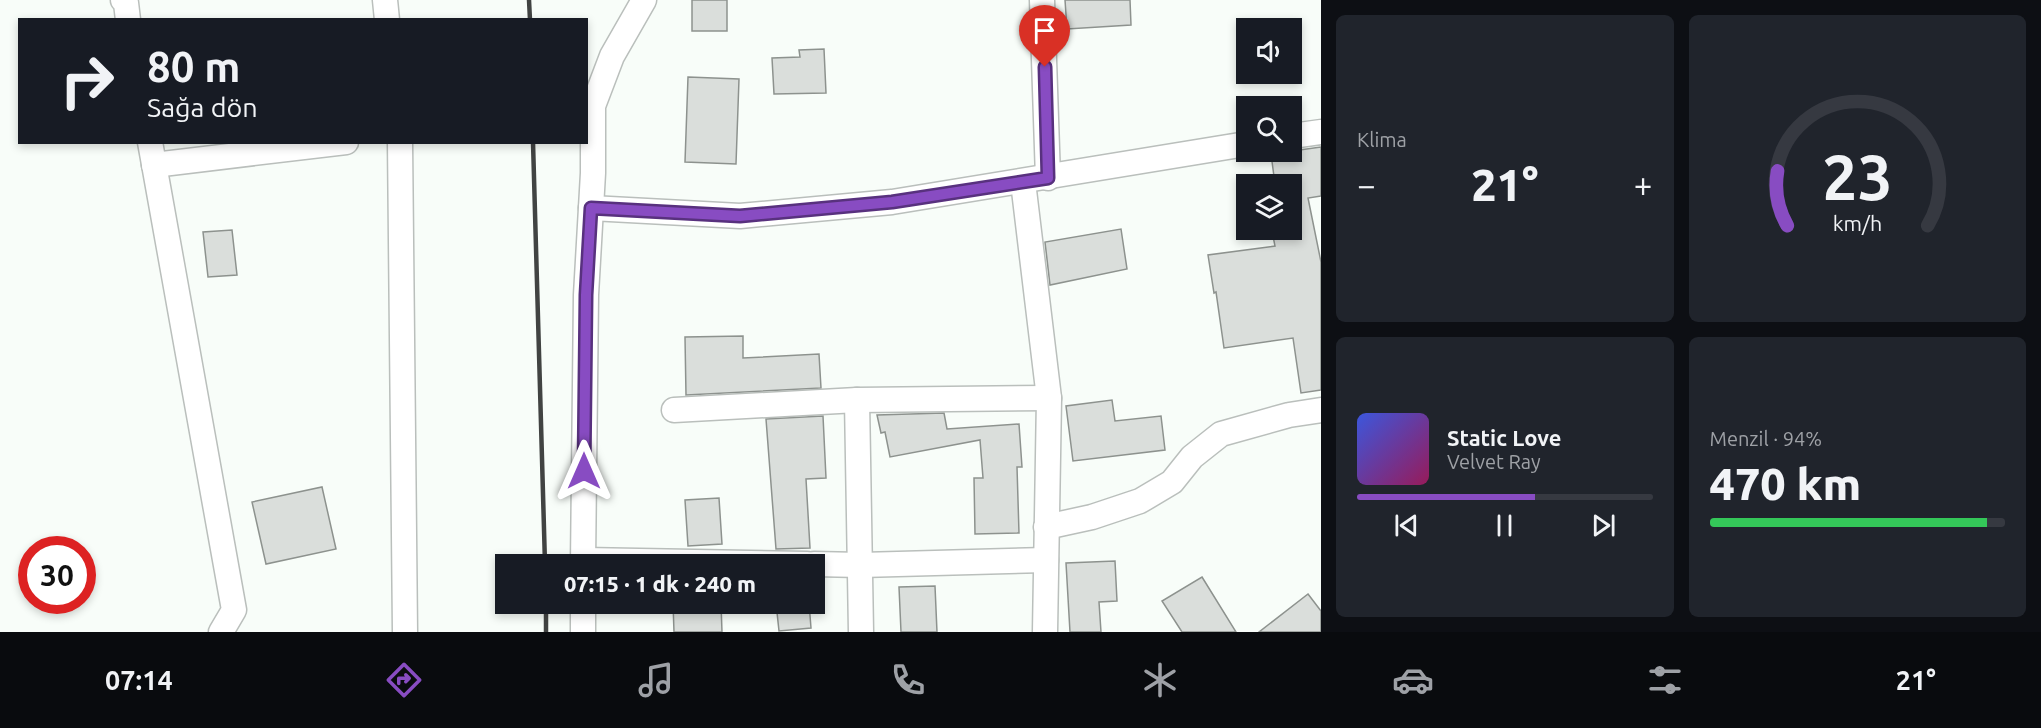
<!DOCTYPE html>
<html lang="tr">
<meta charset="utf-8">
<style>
:root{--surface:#171b24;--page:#20242c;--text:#f1f3f6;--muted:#9ea1a6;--line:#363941;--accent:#884cc2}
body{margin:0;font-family:Ubuntu,sans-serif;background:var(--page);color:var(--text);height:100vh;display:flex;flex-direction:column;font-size:22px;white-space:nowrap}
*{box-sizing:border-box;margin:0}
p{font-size:20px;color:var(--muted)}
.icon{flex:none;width:33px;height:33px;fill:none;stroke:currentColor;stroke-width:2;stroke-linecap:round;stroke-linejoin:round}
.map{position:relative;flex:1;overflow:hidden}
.side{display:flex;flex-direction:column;gap:15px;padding:15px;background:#0d0f14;width:720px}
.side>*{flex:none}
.banner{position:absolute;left:18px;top:18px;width:570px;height:126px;border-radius:0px;box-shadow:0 3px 9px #0003;background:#171b24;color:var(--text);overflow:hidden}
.fabs{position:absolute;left:1236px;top:18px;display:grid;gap:12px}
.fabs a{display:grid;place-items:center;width:66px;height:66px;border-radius:0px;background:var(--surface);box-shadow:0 3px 9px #0003;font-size:30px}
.speed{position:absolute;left:18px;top:536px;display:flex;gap:12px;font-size:30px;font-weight:700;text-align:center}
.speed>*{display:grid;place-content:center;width:78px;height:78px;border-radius:50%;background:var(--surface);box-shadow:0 3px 9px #0003;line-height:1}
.speed .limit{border:9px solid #d22;background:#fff;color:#111}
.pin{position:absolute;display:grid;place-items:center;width:51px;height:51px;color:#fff;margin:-62px -26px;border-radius:50% 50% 50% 0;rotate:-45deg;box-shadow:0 0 6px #0007}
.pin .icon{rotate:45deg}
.me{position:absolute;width:66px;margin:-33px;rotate:0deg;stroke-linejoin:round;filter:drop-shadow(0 0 4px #0008)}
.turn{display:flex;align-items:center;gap:21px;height:126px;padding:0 30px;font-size:27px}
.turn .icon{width:78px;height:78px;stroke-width:2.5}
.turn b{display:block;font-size:42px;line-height:51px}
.big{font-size:45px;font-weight:800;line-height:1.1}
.side .card{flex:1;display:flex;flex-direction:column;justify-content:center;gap:9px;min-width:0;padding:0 21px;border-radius:9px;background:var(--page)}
.side .dial{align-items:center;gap:0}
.dial svg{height:156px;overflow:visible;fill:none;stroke:var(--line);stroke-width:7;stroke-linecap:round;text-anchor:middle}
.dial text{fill:var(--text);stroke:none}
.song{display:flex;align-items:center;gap:18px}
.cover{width:72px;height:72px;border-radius:9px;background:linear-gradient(135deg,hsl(230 70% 55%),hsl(330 70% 35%))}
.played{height:6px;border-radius:3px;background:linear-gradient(90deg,var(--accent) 60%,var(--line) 60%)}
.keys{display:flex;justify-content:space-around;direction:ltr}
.heat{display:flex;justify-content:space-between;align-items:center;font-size:33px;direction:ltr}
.charge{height:9px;border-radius:4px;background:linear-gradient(90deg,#34c759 94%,var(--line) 0)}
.side .tiles{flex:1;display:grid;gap:15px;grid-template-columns:repeat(2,1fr)}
.trip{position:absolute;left:495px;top:554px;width:330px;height:60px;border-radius:0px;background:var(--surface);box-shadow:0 3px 9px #0003;font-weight:800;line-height:60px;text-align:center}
.tabs{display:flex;height:96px;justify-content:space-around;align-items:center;background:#090b0e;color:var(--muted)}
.tabs .icon{width:42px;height:42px}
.tabs .on{color:var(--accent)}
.tabs b{font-size:27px;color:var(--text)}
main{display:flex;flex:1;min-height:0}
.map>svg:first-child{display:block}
.building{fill:#dadedb;stroke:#8d928e;stroke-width:1.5}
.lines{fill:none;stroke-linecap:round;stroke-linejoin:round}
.minor-casing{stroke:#babfbc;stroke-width:27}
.minor{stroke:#fff;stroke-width:24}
.rail{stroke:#414342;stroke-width:4.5}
.route-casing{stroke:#58317e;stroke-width:15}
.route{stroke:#884cc2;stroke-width:10}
</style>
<main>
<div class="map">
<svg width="1321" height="632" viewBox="0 0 1321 632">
<rect width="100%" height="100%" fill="#f8fdf9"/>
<!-- building -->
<g class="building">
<rect x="692" y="0" width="35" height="31"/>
<polygon points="1065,0 1130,0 1131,25 1067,29"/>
<polygon points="824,49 826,93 774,94 772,58 800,57 799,50"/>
<polygon points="688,77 739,79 736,164 685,162"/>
<polygon points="1321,147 1321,196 1308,198 1321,262 1321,390 1301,393 1293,338 1224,348 1216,292 1214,293 1208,255 1275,246 1272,231 1292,230 1292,184 1275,184 1271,154"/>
<polygon points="1121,229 1127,269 1050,285 1045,242"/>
<polygon points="232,230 237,275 208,277 203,232"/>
<polygon points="743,336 743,358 819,354 821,388 686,395 685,337"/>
<polygon points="1112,400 1115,421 1161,416 1165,450 1073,461 1066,406"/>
<polygon points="944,413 947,429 1019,424 1022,467 1017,467 1019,533 975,534 974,478 983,478 980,440 890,457 885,432 881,433 877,415"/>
<polygon points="823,416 826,478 806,479 810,548 776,549 766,419"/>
<polygon points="322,487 336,549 266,564 252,502"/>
<polygon points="719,498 722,544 688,546 685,500"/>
<polygon points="1115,561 1117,601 1099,602 1101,632 1070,632 1066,563"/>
<polygon points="1202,577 1236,632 1182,632 1162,601"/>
<polygon points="935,586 937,632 901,632 899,587"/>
<polygon points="1308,594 1321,611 1321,632 1259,632"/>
<polygon points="673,603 721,603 722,632 674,632"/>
<polygon points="776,603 809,603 811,628 779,631"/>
</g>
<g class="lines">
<defs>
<g id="minor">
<polyline points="123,0 126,3 128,20"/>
<polyline points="385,0 387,20"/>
<polyline points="1042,0 1048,178"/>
<polyline points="1292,136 1321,132"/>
<polyline points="150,142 234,610 221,632"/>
<polyline points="400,142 405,632"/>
<polyline points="154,165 346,142"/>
<polyline points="1023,182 1049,398 1045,632"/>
<polyline points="591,208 740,216 892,202 1246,144"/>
<polyline points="857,400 861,632"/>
<polyline points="674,410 857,400 1049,398"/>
<polyline points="1046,527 1092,517 1140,501 1172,482 1192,457 1221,434 1289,415 1321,410"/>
<polyline points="584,560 807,564"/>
<polyline points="583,564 586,295 593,173 593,106 612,56 644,0"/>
<polyline points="814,564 861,565 1046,560"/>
<polyline points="583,632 583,603"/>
</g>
</defs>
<!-- minor casing -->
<use href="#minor" class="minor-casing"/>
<!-- minor -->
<use href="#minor" class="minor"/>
<!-- rail -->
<g class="rail">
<polyline points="529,0 530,20"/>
<polyline points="533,142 545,564"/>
<polyline points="546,603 546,632"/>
</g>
</g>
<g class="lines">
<defs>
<polyline id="route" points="584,471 586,295 591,208 740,216 892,202 1048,178 1045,67"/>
</defs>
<!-- route casing -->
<use href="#route" class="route-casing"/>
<!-- route -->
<use href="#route" class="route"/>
</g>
</svg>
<div class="fabs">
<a><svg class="icon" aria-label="sound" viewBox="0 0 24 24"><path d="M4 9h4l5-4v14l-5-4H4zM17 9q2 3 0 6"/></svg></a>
<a><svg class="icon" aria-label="search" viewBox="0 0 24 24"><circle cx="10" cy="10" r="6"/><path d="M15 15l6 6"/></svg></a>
<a><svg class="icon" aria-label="layers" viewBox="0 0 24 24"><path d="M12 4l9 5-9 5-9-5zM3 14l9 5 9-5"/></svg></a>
</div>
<div class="speed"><div class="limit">30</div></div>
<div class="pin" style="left:1045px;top:67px;background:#d93025"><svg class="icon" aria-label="arrive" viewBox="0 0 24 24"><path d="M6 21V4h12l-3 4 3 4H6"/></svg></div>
<svg class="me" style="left:584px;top:471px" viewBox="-20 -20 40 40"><path d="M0-17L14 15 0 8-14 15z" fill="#884cc2" stroke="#fff" stroke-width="4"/></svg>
<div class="trip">07:15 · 1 dk · 240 m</div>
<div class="banner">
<div class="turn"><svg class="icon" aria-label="right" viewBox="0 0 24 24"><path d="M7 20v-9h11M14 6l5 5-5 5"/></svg><div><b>80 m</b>Sağa dön</div></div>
</div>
</div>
<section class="side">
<div class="tiles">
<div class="card"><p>Klima</p>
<div class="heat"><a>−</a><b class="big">21°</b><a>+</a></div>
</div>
<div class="card dial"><svg viewBox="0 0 100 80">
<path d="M14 69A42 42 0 1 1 86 69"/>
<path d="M14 69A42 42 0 0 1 9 41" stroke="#884cc2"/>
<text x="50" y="56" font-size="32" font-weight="700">23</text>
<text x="50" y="72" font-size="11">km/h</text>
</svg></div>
<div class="card">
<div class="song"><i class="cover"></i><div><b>Static Love</b><p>Velvet Ray</p></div></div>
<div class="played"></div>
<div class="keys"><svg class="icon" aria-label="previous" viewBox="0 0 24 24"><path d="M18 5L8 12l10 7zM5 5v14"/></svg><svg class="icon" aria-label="pause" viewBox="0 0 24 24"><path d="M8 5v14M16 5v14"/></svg><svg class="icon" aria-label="next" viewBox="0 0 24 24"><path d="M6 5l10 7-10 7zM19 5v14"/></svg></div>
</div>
<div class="card"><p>Menzil · 94%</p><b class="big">470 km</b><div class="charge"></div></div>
</div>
</section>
</main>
<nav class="tabs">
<b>07:14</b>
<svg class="icon on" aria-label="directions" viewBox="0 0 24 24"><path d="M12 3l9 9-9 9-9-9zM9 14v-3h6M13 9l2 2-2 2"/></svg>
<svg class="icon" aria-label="music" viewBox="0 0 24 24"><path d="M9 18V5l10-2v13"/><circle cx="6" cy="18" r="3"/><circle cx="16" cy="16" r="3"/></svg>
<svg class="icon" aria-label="phone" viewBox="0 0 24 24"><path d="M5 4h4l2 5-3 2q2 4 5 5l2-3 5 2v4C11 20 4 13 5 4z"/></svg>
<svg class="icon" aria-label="climate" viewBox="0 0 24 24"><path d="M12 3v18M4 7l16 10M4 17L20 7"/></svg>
<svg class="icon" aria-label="car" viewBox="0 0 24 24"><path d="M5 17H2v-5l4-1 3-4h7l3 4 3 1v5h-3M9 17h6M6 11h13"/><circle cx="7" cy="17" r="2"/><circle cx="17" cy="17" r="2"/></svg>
<svg class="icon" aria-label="filters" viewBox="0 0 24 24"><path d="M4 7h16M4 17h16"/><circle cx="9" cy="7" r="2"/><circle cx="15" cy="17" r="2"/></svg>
<b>21°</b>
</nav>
